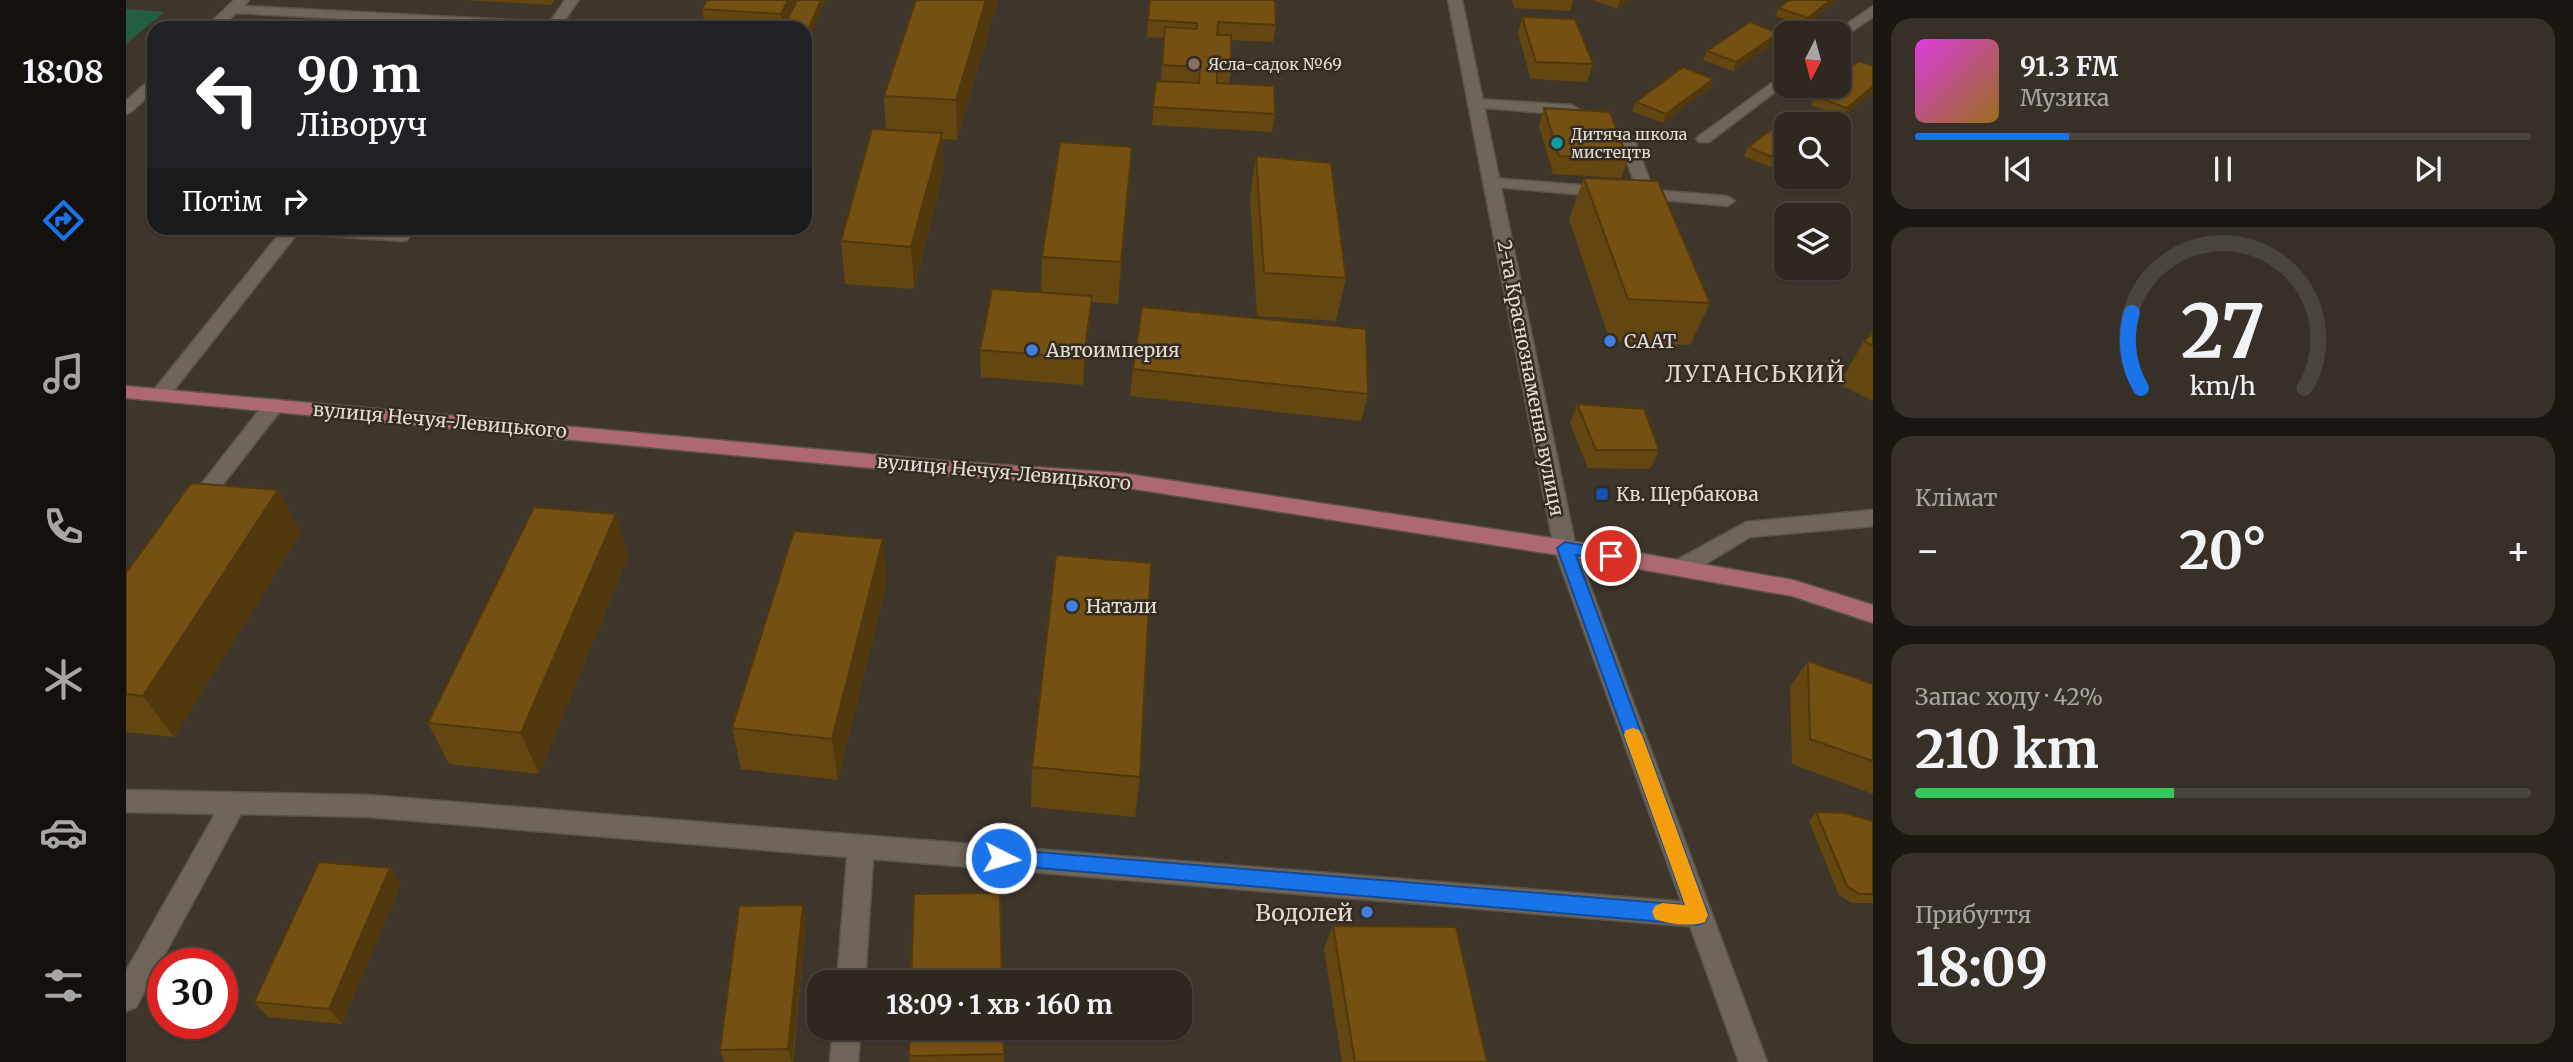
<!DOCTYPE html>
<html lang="uk">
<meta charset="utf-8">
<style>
:root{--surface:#2f2820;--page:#373029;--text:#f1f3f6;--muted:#a7a6a5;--line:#4a443e;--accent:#1a73e8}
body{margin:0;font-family:Merriweather,serif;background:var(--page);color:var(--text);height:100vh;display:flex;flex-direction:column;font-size:26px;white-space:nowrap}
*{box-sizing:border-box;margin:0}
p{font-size:23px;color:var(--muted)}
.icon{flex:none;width:38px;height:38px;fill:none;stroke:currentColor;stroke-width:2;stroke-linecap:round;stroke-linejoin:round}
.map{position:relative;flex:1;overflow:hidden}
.panel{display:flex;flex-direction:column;gap:18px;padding:18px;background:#1a1612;width:700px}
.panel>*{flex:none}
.top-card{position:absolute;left:21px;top:21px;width:665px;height:214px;border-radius:21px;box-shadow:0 2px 5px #0004,0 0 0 2px var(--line);background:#202124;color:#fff;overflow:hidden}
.needle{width:46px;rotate:186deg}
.fabs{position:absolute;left:1648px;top:21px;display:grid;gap:14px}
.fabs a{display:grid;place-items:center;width:77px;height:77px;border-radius:14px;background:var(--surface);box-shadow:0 2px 5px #0004,0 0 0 2px var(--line);font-size:35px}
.speed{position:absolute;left:21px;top:948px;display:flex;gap:14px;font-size:35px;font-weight:700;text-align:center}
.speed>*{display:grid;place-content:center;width:91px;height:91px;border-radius:50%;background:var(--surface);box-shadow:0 2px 5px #0004,0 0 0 2px var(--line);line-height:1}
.speed .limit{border:10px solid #d22;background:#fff;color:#111}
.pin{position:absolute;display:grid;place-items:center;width:60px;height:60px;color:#fff;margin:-30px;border:4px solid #fff;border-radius:50%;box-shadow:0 2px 7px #0007}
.me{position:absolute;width:77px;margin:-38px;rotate:95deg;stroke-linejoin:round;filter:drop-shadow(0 0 5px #0008)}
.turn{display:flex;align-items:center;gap:24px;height:147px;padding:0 35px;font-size:32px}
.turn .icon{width:91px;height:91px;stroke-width:2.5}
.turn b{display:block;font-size:49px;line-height:60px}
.then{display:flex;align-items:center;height:66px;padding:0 35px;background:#0003;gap:14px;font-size:26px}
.big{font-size:52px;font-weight:700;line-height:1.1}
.panel .widget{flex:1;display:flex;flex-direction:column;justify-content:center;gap:10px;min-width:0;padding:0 24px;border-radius:21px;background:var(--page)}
.panel .dial{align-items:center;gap:0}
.dial svg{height:182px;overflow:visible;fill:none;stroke:var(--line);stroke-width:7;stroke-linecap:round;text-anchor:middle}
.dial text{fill:var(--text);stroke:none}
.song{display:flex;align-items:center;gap:21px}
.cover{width:84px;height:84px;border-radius:10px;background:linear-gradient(135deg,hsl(300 70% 55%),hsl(40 70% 35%))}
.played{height:7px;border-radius:4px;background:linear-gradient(90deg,var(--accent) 25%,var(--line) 25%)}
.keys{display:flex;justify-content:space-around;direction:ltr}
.heat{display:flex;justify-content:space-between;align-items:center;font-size:38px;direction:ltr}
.charge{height:10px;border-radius:5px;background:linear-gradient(90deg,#34c759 42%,var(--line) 0)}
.trip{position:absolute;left:681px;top:970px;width:385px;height:70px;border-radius:21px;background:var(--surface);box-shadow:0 2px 5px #0004,0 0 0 2px var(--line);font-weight:700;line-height:70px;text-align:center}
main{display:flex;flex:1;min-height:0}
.tab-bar{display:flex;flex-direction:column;width:126px;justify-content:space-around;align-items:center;background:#13100d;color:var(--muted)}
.tab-bar .icon{width:49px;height:49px}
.tab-bar .on{color:var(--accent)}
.tab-bar b{font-size:32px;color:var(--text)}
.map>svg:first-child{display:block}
.green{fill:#235e40}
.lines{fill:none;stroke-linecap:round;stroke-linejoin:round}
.service-casing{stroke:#5a534a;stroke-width:3}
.minor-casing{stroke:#5a534a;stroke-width:3}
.tertiary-casing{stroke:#5a534a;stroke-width:3}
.primary-casing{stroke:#5a534a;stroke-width:3}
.service{fill:#6f6659;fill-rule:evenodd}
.minor{fill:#6f6659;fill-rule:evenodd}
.tertiary{fill:#6f6659;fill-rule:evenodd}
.primary{fill:#ad6870;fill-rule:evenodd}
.wall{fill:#644610}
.shaded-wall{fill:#51390d}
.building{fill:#745113;stroke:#51390d;stroke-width:2}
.route{fill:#1a73e8;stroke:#114b97;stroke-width:2}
.slow{fill:#f59e0b}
.education-dot{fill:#8d6e63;stroke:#342c21;stroke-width:2.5}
.culture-dot{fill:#0f9aa8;stroke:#342c21;stroke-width:2.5}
.shop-dot{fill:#3f7fe0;stroke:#342c21;stroke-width:2.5}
.transit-dot{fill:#1a4fb4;stroke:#342c21;stroke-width:2.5}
.labels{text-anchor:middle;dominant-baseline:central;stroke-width:5;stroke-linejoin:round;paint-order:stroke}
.far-poi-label{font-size:16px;fill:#e3ddd6;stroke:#342c21;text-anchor:start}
.poi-label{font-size:19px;fill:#e3ddd6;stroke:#342c21;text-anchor:start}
.street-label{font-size:19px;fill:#e3ddd6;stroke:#342c21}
.quarter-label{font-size:23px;letter-spacing:2px;fill:#e3d8ca;stroke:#342c21}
.near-poi-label{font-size:23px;fill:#e3ddd6;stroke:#342c21;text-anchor:end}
</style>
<main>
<nav class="tab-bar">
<b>18:08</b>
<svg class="icon on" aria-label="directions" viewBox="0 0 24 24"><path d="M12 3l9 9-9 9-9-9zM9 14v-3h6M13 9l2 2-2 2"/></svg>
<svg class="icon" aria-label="music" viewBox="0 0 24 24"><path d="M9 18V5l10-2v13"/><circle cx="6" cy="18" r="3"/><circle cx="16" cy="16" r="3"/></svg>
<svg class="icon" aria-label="phone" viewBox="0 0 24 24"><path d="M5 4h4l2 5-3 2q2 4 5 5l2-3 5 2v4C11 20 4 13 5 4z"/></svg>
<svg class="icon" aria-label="climate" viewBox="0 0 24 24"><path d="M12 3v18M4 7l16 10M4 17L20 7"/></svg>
<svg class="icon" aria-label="car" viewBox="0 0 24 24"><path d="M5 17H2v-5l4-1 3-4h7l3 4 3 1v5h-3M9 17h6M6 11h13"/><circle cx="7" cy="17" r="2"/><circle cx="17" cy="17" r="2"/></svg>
<svg class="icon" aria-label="filters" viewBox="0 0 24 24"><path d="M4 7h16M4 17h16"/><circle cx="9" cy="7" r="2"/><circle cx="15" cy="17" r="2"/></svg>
</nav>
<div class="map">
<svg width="1747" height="1062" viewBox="0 0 1747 1062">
<rect width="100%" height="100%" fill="#3f362b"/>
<!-- green -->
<polygon class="green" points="0,9 38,12 0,44"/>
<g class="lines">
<defs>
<g id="service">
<polygon points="108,0 123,0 118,6 424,22 439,0 453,0 433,28 386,28 110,13 94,28 79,28"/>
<polygon points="28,79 28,91 5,112 0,114 0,101 23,80"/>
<polygon points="1350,99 1446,105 1454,110 1446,115 1345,107 1342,104 1345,101"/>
<polygon points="1500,133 1508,138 1527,190 1601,196 1609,201 1601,206 1506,197 1504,194 1511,189 1492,138"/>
<polygon points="1366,178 1480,187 1488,192 1480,197 1360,186 1358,183"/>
<polygon points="147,228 223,228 270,231 273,228 289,228 281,240 275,241 171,234 41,399 27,399 24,395 27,391 154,233"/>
</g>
<g id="minor">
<polygon points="1747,6 1747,17 1713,40 1713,33 1708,33"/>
<polygon points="1661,72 1661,83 1583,142 1573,142 1570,139 1573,136"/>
<polygon points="148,399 155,400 158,405 155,410 76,511 69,513 62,511 59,506 62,501 141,400"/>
<polygon points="1747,510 1747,526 1624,537 1563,574 1555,576 1547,574 1544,568 1547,562 1620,522"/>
<polygon points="0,790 242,795 1572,903 1581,906 1585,915 1581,924 1572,927 747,859 739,982 711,982 721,857 242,817 115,814 10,1007 0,1011 0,971 89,814 0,812"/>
<polygon points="707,1027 735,1027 732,1062 704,1062"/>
</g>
<polygon id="tertiary" points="1322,0 1336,0 1450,548 1641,1062 1613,1062 1428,548"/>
<polygon id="primary" points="0,386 820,461 995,473 1439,540 1667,580 1747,605 1747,623 1666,596 1439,556 995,487 820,475 0,398"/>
</defs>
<!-- service casing -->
<use href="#service" class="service-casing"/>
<!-- minor casing -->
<use href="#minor" class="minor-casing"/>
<!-- tertiary casing -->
<use href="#tertiary" class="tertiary-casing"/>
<!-- primary casing -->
<use href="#primary" class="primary-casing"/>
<!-- service -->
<use href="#service" class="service"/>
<!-- minor -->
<use href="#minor" class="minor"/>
<!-- tertiary -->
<use href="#tertiary" class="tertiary"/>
<!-- primary -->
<use href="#primary" class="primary"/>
</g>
<!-- wall -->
<g class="wall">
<polygon points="338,0 429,0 425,5"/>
<polygon points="700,0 679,28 579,28 576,9"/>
<polygon points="790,0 872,0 831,140 816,139 817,174 788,289 719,284 715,241 760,130 758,96"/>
<polygon points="1024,0 1150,25 1147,42 1105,40 1105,68 1103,84 1149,114 1146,132 1026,125 1030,81 1035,81 1038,38 1021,37"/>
<polygon points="1386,0 1447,0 1444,11 1388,8"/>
<polygon points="1469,0 1505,0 1491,9 1469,1"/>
<polygon points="1710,0 1679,26 1649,16 1653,8"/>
<polygon points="1396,17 1467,64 1461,82 1405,79 1392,34"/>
<polygon points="1649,42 1607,71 1577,60 1581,51"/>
<polygon points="1747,66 1717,117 1685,105 1689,96"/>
<polygon points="1587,79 1584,88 1537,123 1506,111 1510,102"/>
<polygon points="1418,108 1502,160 1495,178 1427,174 1413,126"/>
<polygon points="1006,147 992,304 965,302 957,385 855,377 854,350 915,293 916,257"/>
<polygon points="1622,147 1661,160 1649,169 1618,156"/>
<polygon points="1130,156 1220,278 1210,321 1131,316 1124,198"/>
<polygon points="1458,178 1584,303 1564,345 1484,341 1443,219"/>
<polygon points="1747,332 1747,401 1713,384 1738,341"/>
<polygon points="1007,369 1242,394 1235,421 1004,396"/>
<polygon points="1451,404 1533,450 1524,469 1462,468 1444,423"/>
<polygon points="152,490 175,533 48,737 0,732 0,573"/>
<polygon points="502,557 413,774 323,764 302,723"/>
<polygon points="761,582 712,780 615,769 606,728"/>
<polygon points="1682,661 1747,684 1747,794 1666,764 1664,687"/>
<polygon points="906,767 1014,777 1009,817 905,807"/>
<polygon points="1690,812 1747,821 1747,903 1726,903 1713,895 1683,821"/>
<polygon points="264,868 275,884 216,1024 142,1017 128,1002"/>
<polygon points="680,922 667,1062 598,1062 594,1050"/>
<polygon points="1207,926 1361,1062 1216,1062 1198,949"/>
<polygon points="877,1027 878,1062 784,1062 783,1056"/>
</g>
<!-- shaded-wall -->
<g class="shaded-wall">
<polygon points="662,0 676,0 663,28 656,28 655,14"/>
<polygon points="695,0 700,0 679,48 679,37"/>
<polygon points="860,0 872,0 831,140 830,100"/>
<polygon points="1494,0 1505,0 1491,9"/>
<polygon points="1704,0 1710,0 1679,26 1682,18"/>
<polygon points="1652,33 1649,42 1607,71 1610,62"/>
<polygon points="1587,79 1584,88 1537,123 1540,114"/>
<polygon points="1747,86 1747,92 1717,117 1721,108"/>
<polygon points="816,133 817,174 788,289 785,247"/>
<polygon points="1006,147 1003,188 992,304 995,262"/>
<polygon points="1661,154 1661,160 1649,169 1653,160"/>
<polygon points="966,296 964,323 957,385 958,358"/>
<polygon points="152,490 175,533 48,737 17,696"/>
<polygon points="490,514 502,557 413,774 395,733"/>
<polygon points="757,539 761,582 712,780 706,739"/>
<polygon points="264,868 275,884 216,1024 203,1009"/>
<polygon points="677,905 680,922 666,1062 662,1049"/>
</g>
<!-- building -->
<g class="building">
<polygon points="581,0 662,0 655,14 576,9"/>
<polygon points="671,0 695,0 679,37 679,28 657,28"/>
<polygon points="790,0 860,0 830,100 758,96"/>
<polygon points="1024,0 1149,0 1150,25 1092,22 1091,35 1105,35 1105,68 1091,67 1091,83 1148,86 1149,114 1027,107 1030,81 1073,83 1074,67 1036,65 1039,27 1071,29 1071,23 1022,20"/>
<polygon points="1663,0 1704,0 1682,18 1653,8"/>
<polygon points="1396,17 1449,19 1467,64 1410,62"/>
<polygon points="1624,22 1652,33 1610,62 1581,51"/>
<polygon points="212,24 280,28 209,28"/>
<polygon points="604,27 628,28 603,28"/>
<polygon points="1733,61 1747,66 1747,86 1721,108 1689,96 1702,86 1713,86 1713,76"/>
<polygon points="1557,67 1587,79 1540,114 1510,102"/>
<polygon points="1418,108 1484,112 1502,160 1433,156"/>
<polygon points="1670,112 1701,124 1661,124 1661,154 1653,160 1622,147"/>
<polygon points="746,129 816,133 785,247 715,241"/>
<polygon points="934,142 1006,147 995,262 916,257"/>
<polygon points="1130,156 1205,163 1220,278 1138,273"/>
<polygon points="1458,178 1532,181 1584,303 1502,299"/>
<polygon points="866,289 966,296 958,358 854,350"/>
<polygon points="1016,307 1240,329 1242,394 1007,369"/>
<polygon points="1747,332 1747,346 1738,341"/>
<polygon points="1451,404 1518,409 1533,450 1470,450"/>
<polygon points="65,483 152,490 17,696 0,694 0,573"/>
<polygon points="408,507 490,514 395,733 302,723"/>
<polygon points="668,531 757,539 706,739 606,728"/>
<polygon points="930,555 1025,563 1014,777 906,767"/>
<polygon points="1682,661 1747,684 1747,761 1684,739"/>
<polygon points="1690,812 1719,813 1747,821 1747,894 1733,894 1721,886"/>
<polygon points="193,862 264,868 203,1009 128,1002"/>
<polygon points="874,893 876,982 785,982 788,894"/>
<polygon points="677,905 662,1049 594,1050 613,906"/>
<polygon points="1207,926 1330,927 1361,1062 1229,1062"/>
<polygon points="784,1027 877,1027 878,1054 783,1056"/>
</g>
<!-- route -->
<polygon class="route" points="1439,542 1485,550 1493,556 1485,562 1450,555 1582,915 1579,922 1572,925 868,864 865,858 868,852 875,849 1559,905 1431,548"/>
<!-- slow -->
<path class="slow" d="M 1507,728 L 1513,730 L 1516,735 L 1582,915 L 1579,922 C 1566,927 1543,924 1529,919 L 1526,912 L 1529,906 L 1536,903 L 1559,905 L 1498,735 L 1500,730 Z"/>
<!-- markers -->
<circle class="education-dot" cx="1068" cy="64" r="7"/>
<circle class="culture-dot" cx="1431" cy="143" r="7"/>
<g class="shop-dot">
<circle cx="1484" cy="341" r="7"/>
<circle cx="906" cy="350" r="7"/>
<circle cx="946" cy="606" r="7"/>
<circle cx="1241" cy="912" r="7"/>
</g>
<rect class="transit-dot" x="1469" y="487" width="14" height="14" rx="3.5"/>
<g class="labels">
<!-- far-poi labels -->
<g class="far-poi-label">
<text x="1082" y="64">Ясла-садок №69</text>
<text x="1445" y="134">Дитяча школа<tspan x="1445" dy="18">мистецтв</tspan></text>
</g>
<!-- poi labels -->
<g class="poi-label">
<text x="1498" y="341">СААТ</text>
<text x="920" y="350">Автоимперия</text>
<text x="1490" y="494">Кв. Щербакова</text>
<text x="960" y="606">Натали</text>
</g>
<!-- street labels -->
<g class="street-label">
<text transform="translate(1405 378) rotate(79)">2-га Краснознаменна вулиця</text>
<text transform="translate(314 420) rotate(5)">вулиця Нечуя-Левицького</text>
<text transform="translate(878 472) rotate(5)">вулиця Нечуя-Левицького</text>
</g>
<!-- quarter labels -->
<g class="quarter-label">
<text x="1630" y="373">ЛУГАНСЬКИЙ</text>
</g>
<!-- near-poi labels -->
<g class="near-poi-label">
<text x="1227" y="912">Водолей</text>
</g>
</g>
</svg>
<div class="fabs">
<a><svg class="needle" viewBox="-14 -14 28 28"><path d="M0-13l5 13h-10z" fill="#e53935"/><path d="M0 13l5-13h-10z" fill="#a7a6a5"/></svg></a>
<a><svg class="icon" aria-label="search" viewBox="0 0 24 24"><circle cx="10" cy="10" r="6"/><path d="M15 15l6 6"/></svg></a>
<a><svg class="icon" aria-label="layers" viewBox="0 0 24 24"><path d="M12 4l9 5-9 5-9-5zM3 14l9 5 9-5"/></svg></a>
</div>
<div class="speed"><div class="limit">30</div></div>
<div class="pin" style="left:1485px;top:556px;background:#d93025"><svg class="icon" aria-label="arrive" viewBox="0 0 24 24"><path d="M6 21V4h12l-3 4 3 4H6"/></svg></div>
<svg class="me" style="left:875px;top:858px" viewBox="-20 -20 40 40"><circle r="17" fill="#1a73e8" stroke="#fff" stroke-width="3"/><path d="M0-11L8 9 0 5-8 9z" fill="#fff"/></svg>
<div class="trip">18:09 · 1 хв · 160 m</div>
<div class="top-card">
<div class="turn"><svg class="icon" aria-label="left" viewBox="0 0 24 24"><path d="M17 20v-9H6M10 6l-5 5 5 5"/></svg><div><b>90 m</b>Ліворуч</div></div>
<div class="then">Потім<svg class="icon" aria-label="right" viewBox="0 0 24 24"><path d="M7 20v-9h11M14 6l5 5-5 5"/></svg></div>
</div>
</div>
<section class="panel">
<div class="widget">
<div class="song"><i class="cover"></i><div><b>91.3 FM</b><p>Музика</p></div></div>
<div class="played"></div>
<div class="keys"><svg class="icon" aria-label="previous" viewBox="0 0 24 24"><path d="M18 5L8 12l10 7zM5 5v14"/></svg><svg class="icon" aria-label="pause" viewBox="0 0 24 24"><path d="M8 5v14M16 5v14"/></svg><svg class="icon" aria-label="next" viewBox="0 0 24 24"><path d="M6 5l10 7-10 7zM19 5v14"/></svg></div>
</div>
<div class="widget dial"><svg viewBox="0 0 100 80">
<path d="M14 69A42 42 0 1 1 86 69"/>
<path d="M14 69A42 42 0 0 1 10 36" stroke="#1a73e8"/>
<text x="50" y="56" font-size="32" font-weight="700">27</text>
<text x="50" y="72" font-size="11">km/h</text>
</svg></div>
<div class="widget"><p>Клімат</p>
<div class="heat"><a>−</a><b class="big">20°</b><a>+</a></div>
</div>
<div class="widget"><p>Запас ходу · 42%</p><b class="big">210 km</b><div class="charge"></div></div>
<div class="widget"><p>Прибуття</p><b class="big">18:09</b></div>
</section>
</main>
